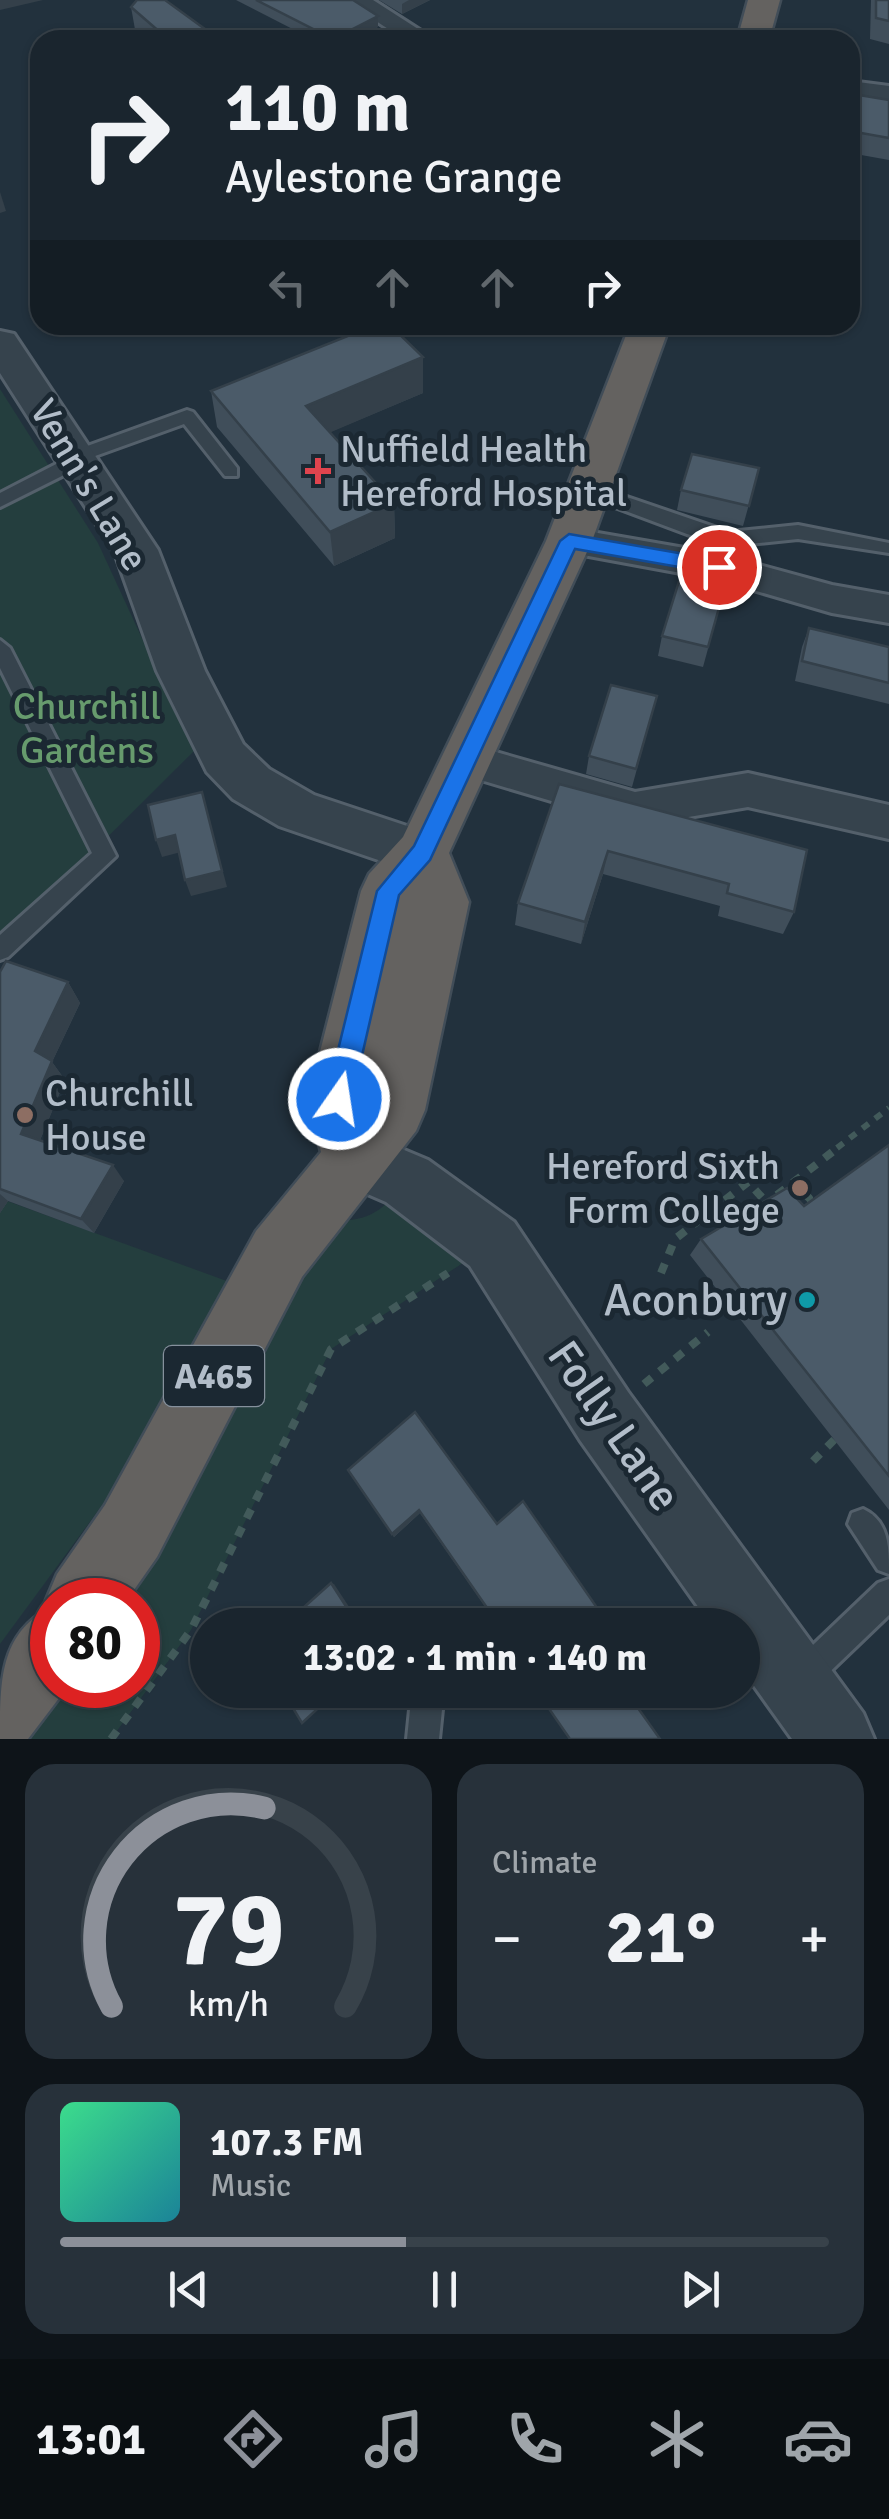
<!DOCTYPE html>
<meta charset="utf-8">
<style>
:root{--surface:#1a252e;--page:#27313a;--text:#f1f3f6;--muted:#9fa5aa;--line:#38424a;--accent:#8c9099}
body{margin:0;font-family:Signika,sans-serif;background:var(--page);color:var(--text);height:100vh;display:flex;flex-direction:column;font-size:38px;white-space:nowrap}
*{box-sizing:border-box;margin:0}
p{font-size:32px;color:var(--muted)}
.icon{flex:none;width:55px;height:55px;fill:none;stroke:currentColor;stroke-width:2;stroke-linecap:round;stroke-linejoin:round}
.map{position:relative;height:1739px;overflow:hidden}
.sheet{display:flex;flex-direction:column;gap:25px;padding:25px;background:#0e1419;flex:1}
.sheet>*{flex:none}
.banner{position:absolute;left:30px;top:30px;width:830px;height:305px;border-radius:30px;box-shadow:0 2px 8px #0004,0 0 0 2px var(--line);background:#1a252e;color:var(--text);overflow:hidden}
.speed{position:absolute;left:30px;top:1578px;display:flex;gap:20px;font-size:50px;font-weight:700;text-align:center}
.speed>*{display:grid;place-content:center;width:130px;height:130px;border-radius:50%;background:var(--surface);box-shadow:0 2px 8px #0004,0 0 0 2px var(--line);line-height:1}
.speed .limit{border:15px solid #d22;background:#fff;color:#111}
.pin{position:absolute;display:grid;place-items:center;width:85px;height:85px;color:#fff;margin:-42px;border:5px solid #fff;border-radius:50%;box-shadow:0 2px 10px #0007}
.me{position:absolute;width:110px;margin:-55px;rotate:13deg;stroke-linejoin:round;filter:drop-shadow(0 0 8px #0008)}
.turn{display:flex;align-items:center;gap:35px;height:210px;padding:0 30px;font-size:45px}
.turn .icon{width:130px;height:130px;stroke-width:2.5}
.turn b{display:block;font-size:70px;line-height:85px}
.lanes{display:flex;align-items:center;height:95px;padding:0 30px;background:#0003;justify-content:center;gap:50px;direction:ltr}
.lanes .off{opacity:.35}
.big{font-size:75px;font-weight:800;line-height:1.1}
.sheet .widget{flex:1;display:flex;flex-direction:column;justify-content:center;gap:15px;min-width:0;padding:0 35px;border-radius:30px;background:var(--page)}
.sheet .dial{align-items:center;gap:0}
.dial svg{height:260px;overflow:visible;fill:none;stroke:var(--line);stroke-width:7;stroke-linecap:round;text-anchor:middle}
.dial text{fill:var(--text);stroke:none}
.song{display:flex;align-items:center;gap:30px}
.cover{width:120px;height:120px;border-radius:15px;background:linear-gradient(135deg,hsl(150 70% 55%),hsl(190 70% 35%))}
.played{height:10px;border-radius:5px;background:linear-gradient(90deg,var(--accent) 45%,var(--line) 45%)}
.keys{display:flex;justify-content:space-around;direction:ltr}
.heat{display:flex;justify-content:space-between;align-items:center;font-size:55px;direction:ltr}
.sheet .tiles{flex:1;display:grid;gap:25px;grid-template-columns:1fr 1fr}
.widget:last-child{grid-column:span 2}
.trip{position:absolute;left:190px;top:1608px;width:570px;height:100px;border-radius:50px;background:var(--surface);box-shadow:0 2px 8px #0004,0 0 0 2px var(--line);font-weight:800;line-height:100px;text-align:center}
.tabs{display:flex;height:160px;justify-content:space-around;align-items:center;background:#0a0f12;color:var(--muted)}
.tabs .icon{width:70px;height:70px}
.tabs .current{color:var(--accent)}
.tabs b{font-size:45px;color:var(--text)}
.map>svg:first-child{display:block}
.green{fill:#243e3e}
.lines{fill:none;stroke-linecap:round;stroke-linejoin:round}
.service-casing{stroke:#54606b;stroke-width:6}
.minor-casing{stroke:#54606b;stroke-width:6}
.tertiary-casing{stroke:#54606b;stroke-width:6}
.trunk-casing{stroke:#414d58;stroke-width:5}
.path-far1{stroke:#425a5a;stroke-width:6;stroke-dasharray:8 8;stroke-linecap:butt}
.path{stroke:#425a5a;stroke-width:8;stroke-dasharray:10 10;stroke-linecap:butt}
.service{fill:#36434d;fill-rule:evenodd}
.minor{fill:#36434d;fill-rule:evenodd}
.tertiary{fill:#36434d;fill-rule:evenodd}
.trunk{fill:#646260;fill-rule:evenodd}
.wall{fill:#404e5a}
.shaded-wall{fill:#34404a}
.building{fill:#4b5b69;stroke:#34404a;stroke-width:2.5}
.route{fill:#1a73e8;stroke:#114b97;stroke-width:2.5}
.health-dot{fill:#e0444e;stroke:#1b2832;stroke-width:4}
.education-dot{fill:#8d6e63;stroke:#1b2832;stroke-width:4}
.culture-dot{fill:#0f9aa8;stroke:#1b2832;stroke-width:4}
.labels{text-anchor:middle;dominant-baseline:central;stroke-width:10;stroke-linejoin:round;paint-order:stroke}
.shield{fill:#1b2832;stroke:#85909c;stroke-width:2.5}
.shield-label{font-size:35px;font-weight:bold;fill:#b2bdc9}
.poi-label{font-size:38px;fill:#b2bdc9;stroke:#1b2832;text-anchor:start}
.street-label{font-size:38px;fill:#b2bdc9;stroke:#1b2832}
.park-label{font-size:38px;fill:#679b6d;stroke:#1b2832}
.near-poi-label{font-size:45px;fill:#b2bdc9;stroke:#1b2832;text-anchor:end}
.near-street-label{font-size:45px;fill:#b2bdc9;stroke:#1b2832}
</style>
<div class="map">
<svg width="889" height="1739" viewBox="0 0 889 1739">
<rect width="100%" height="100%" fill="#22313d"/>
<!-- green -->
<g class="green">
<polygon points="0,389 98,543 194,751 0,944"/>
<path d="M 407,1181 L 492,1244 L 331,1349 L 191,1630 L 111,1739 L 0,1739 L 0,1712 L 52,1645 L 52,1685 L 138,1685 L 138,1600 L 83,1600 L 333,1220 C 370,1223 385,1208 407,1181 Z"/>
<polygon points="7,1201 246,1288 217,1349 0,1644 0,1213"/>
</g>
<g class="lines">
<defs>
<g id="service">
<polygon points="187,410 193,412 237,468 237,476 225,476 184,424 84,460 82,466 0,507 0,493 66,459 68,453"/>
<polygon points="589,484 729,532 798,525 889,543 889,553 798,539 729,546 687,534 583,495 580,490"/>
<polygon points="0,640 10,648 116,856 8,957 0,960 0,935 92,853 0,668"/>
<path d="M 863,1509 C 889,1521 889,1547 889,1574 L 878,1570 L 848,1524 L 852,1513 Z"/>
<polygon points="889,1579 889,1615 814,1687 803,1692 792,1687 787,1676 792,1665 878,1583"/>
<polygon points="412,1690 444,1690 439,1739 407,1739"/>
</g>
<g id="minor">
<polygon points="344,0 373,0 429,36 405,40"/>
<polygon points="850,81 889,86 889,102 850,97"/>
<polygon points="569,528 719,554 832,585 889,595 889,623 832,613 719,580 556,550 551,541 556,532"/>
<polygon points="468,744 635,792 748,773 889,805 889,839 748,807 635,826 454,772 448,760 454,748"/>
</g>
<g id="tertiary">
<polygon points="0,331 14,334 158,550 205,671 243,744 269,769 314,795 440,837 448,853 440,869 422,875 279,826 233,799 207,772 157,671 115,553 0,373"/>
<polygon points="354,1129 428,1160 514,1222 628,1392 863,1713 874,1739 792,1739 742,1669 742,1625 711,1625 580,1440 470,1266 386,1202 333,1179 324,1158 333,1137"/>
</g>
<g id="trunk">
<polygon points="748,0 780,0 769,40 737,40"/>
<path d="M 630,325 L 670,325 L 592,541 L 449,853 L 469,902 L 425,1110 L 416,1131 L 302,1277 L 157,1557 L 127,1600 L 52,1600 L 52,1685 L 69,1685 L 28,1739 L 0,1739 C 0,1680 0,1635 49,1608 L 46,1600 L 57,1574 L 105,1505 L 256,1231 L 321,1152 L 308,1099 L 361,891 L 369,874 L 403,837 L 546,541 Z"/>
</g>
</defs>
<!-- service casing -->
<use href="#service" class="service-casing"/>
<!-- minor casing -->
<use href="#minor" class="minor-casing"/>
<!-- tertiary casing -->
<use href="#tertiary" class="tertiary-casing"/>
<!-- trunk casing -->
<use href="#trunk" class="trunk-casing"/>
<!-- path-far1 -->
<polyline class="path-far1" points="837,1148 889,1108"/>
<!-- path -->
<g class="path">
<polyline points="777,1195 840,1146"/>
<polyline points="789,1199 801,1190 809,1198 796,1207"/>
<polyline points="661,1273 675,1239 748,1182 767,1203"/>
<polyline points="644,1384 708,1332"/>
<polyline points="813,1461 838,1436"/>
<polyline points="111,1739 191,1630 331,1349 448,1273"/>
</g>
<!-- service -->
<use href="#service" class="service"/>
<!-- minor -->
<use href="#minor" class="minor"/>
<!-- tertiary -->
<use href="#tertiary" class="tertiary"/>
<!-- trunk -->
<use href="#trunk" class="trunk"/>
</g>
<!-- wall -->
<g class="wall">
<polygon points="236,0 353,0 378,27 353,40 314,40"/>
<polygon points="379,0 430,0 402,14"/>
<polygon points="871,0 889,0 889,44 870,39"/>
<polygon points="131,7 220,40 142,40 136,35"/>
<polygon points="889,100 889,160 850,153 850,127"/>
<polygon points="211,391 423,393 330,432 394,503 395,538 334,566 217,427"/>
<polygon points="759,468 743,526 677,510 681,490"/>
<polygon points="729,572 703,667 658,656 662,636"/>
<polygon points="809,628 889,647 889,704 795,681 802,647"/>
<polygon points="657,696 632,787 586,774 589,756"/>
<polygon points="559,784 794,912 783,934 718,916 720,906 603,874 581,944 515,925 518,903"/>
<polygon points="0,972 68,982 80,1003 52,1062 65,1080 40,1140 124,1181 94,1233 8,1201 0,1213"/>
<polygon points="889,1145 889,1510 690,1255 701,1239 804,1206"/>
<polygon points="348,1470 497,1524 609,1625 498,1625 420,1513 394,1537"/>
</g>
<!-- shaded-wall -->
<g class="shaded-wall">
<polygon points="0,0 43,0 0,10"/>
<polygon points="409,0 430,0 402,14 402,4"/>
<polygon points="378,16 378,27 353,40 333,40"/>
<polygon points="0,192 6,211 0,213"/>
<polygon points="423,357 423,393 310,441 306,406"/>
<polygon points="394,503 395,538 334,566 330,532"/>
<polygon points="202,792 227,887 191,896 185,880"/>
<polygon points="175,835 181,852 162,857 156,840"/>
<polygon points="608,851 603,874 581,944 585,922"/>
<polygon points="68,982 80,1003 52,1062 65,1080 36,1150 21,1134 35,1051"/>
<polygon points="113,1165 124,1181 94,1233 81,1219"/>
<polygon points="0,1194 8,1201 0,1213"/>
<polygon points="419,1510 420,1513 394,1537 392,1534"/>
<polygon points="331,1583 334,1584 361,1625 358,1625"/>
</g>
<!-- building -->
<g class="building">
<polygon points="137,0 165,0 220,40 169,40 131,7"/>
<polygon points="256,0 353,0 378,16 333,39"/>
<polygon points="876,0 889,0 889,21 876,18"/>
<polygon points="859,95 889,100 889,138 850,131"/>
<polygon points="375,325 390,325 423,357 306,406 394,503 330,532 211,391"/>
<polygon points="692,454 759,468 749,506 681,490"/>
<polygon points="685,562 729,572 708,647 662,636"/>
<polygon points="809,628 889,647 889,683 802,661"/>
<polygon points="611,685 657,696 636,769 589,756"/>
<polygon points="559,784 807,850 794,912 727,893 729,884 608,851 585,922 518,903"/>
<polygon points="202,792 222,871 185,880 175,835 156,840 148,805"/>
<polygon points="6,961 68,982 35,1051 52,1061 21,1134 113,1165 81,1219 0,1189 0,972"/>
<polygon points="889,1145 889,1476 701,1239 787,1188 804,1206"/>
<polygon points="415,1412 497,1524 523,1501 609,1625 499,1625 419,1510 392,1534 348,1470"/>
<polygon points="331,1583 358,1625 284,1625"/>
<polygon points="282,1690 338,1690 302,1723"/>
<polygon points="536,1690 643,1690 633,1701 660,1739 570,1739"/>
</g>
<!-- route -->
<polygon class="route" points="569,534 719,560 728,567 719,574 575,549 430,860 399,895 352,1099 348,1107 339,1111 330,1107 326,1099 377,891 414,846 560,541"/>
<!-- markers -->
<path class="health-dot" d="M313 456h10v10h10v10h-10v10h-10v-10h-10v-10h10z"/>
<g class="education-dot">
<circle cx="25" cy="1115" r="10"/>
<circle cx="800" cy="1188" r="10"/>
</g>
<circle class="culture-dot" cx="807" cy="1300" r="10"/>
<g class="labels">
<!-- shield labels -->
<rect class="shield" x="164" y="1346" width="100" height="60" rx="8"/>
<g class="shield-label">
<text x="214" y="1376">A465</text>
</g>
<!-- poi labels -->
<g class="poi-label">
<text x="340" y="449">Nuffield Health<tspan x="340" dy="44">Hereford Hospital</tspan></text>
<text x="45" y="1093">Churchill<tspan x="45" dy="44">House</tspan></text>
<text x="780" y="1166" text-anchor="end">Hereford Sixth<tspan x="780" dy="44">Form College</tspan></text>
</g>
<!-- street labels -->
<g class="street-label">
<text transform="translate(89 485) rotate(59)">Venn's Lane</text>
</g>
<!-- park labels -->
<g class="park-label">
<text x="87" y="706">Churchill<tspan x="87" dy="44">Gardens</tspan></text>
</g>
<!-- near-poi labels -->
<g class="near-poi-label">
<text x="787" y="1300">Aconbury</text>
</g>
<!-- near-street labels -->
<g class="near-street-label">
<text transform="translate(614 1426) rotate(55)">Folly Lane</text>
</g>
</g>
</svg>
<div class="speed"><div class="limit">80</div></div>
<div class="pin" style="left:719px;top:567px;background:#d93025"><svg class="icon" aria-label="arrive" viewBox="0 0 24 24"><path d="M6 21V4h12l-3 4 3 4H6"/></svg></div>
<svg class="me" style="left:339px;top:1099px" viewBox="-20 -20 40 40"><circle r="17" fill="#1a73e8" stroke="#fff" stroke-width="3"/><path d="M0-11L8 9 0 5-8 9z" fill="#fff"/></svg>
<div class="trip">13:02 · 1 min · 140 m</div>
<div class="banner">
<div class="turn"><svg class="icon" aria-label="right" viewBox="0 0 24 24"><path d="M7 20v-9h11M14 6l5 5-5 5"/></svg><div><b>110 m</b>Aylestone Grange</div></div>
<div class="lanes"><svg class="icon off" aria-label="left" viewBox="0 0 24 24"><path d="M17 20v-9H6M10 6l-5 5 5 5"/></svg><svg class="icon off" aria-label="ahead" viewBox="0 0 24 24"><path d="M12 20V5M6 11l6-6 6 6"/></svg><svg class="icon off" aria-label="ahead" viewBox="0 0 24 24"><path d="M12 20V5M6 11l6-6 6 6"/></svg><svg class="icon" aria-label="right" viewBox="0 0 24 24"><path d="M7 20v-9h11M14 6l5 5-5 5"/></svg></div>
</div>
</div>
<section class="sheet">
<div class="tiles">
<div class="widget dial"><svg viewBox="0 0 100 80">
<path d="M14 69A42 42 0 1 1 86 69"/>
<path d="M14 69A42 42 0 0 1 61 8" stroke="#8c9099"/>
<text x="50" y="56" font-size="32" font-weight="700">79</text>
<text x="50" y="72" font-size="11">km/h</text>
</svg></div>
<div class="widget"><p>Climate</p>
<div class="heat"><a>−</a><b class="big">21°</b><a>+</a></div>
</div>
<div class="widget">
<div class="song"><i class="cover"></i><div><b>107.3 FM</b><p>Music</p></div></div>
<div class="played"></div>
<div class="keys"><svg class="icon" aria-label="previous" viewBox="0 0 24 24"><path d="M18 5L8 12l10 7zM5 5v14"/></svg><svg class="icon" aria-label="pause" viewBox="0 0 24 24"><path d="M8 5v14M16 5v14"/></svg><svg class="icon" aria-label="next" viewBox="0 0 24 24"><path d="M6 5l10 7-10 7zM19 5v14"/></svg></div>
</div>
</div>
</section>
<nav class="tabs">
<b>13:01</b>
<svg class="icon current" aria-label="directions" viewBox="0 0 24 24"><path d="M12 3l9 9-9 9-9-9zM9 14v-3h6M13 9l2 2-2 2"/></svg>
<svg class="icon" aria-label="music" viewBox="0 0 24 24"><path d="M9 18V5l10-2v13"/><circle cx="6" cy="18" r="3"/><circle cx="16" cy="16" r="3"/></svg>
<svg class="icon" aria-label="phone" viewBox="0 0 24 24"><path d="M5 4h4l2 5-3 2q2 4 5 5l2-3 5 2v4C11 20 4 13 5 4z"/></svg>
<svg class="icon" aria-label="climate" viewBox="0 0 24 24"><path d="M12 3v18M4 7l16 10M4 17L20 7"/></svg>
<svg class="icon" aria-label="car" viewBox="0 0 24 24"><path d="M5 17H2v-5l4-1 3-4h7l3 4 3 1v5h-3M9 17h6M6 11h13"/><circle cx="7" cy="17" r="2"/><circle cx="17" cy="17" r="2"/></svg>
</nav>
